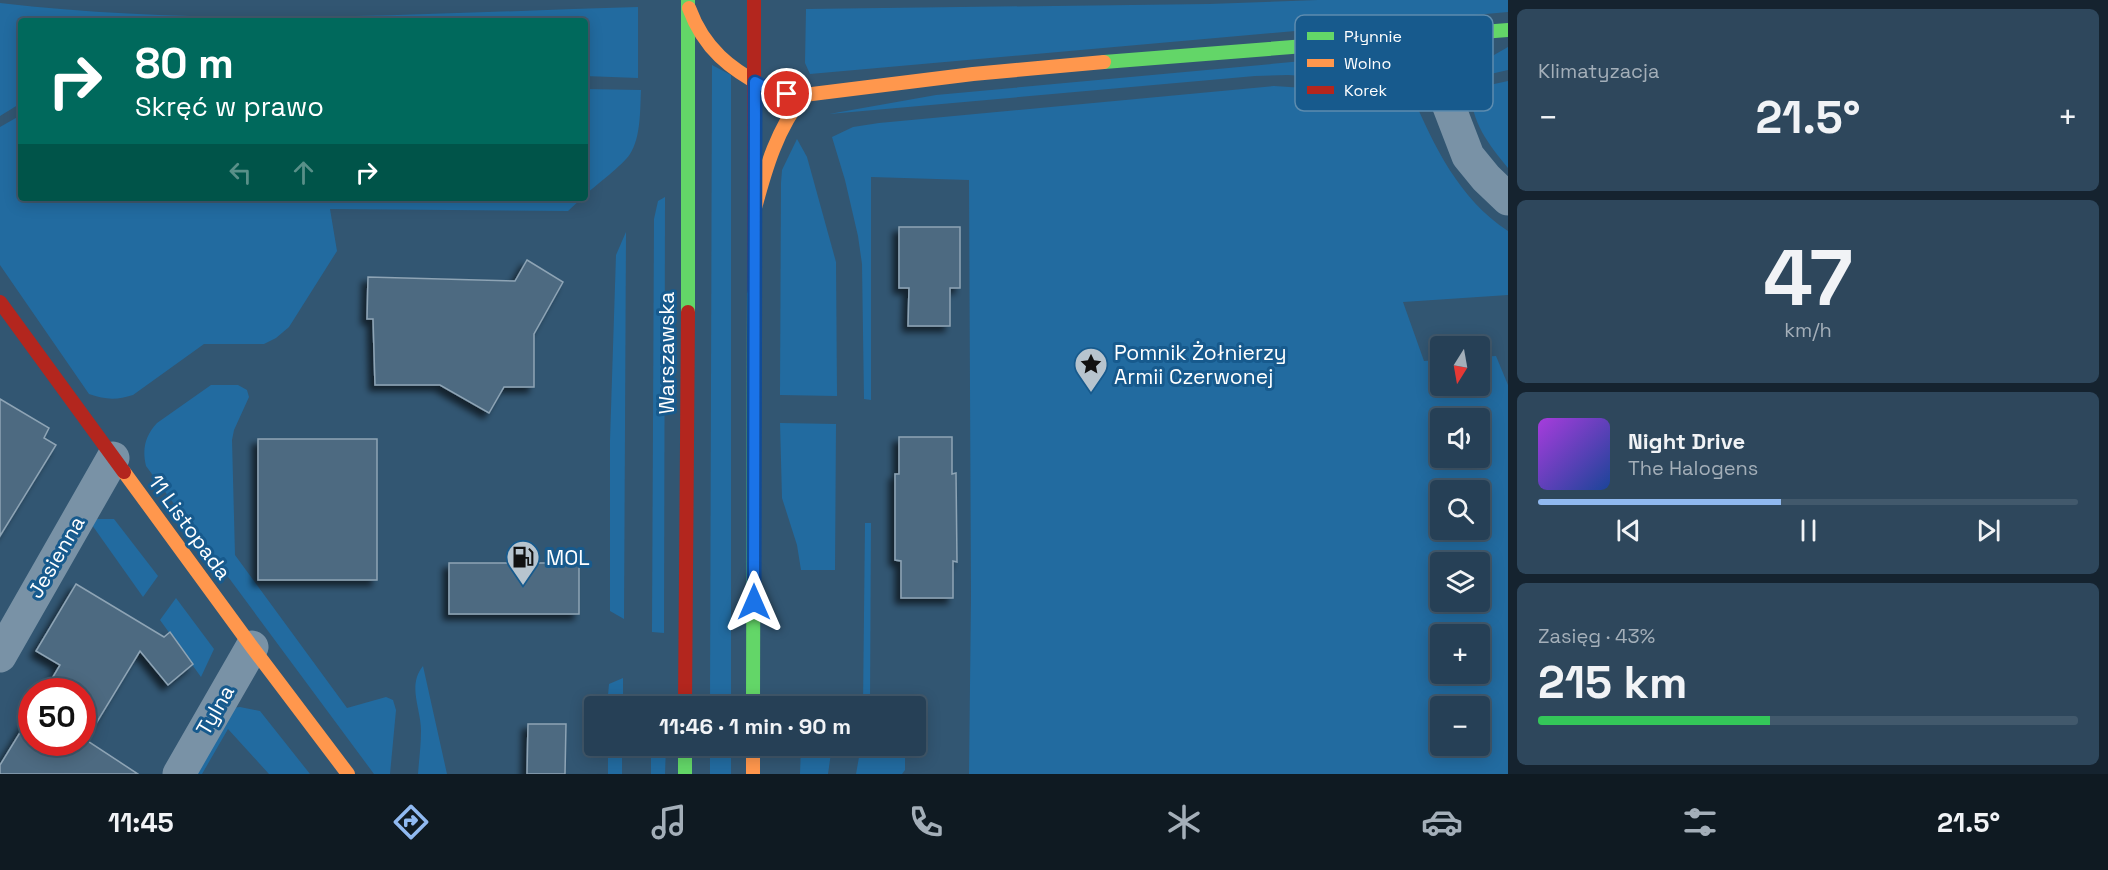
<!DOCTYPE html>
<html lang="pl">
<meta charset="utf-8">
<style>
:root{--surface:#264056;--page:#2e475c;--text:#f1f3f6;--muted:#a4afb9;--line:#42596c;--accent:#90b9f0}
body{margin:0;font-family:"Space Grotesk",sans-serif;background:var(--page);color:var(--text);height:100vh;display:flex;flex-direction:column;font-size:22px;white-space:nowrap}
*{box-sizing:border-box;margin:0}
p{font-size:20px;color:var(--muted)}
.icon{flex:none;width:33px;height:33px;fill:none;stroke:currentColor;stroke-width:2;stroke-linecap:round;stroke-linejoin:round}
.map{position:relative;flex:1;overflow:hidden}
.side{display:flex;flex-direction:column;gap:9px;padding:9px;background:#15232f;width:600px}
.side>*{flex:none}
.banner{position:absolute;left:18px;top:18px;width:570px;height:183px;border-radius:6px;box-shadow:0 3px 15px #0003,0 0 0 2px var(--line);background:#00695c;color:#fff;overflow:hidden}
.needle{width:39px;rotate:191deg}
.buttons{position:absolute;left:1430px;top:336px;display:grid;gap:12px}
.buttons a{display:grid;place-items:center;width:60px;height:60px;border-radius:6px;background:var(--surface);box-shadow:0 3px 15px #0003,0 0 0 2px var(--line);font-size:30px}
.speed{position:absolute;left:18px;top:678px;display:flex;gap:12px;font-size:30px;font-weight:700;text-align:center}
.speed>*{display:grid;place-content:center;width:78px;height:78px;border-radius:50%;background:var(--surface);box-shadow:0 3px 15px #0003,0 0 0 2px var(--line);line-height:1}
.speed .limit{border:9px solid #d22;background:#fff;color:#111}
.pin{position:absolute;display:grid;place-items:center;width:51px;height:51px;color:#fff;margin:-26px;border:3px solid #fff;border-radius:50%;box-shadow:0 2px 6px #0007}
.me{position:absolute;width:66px;margin:-33px;rotate:0deg;stroke-linejoin:round;filter:drop-shadow(0 0 4px #0008)}
.turn{display:flex;align-items:center;gap:21px;height:126px;padding:0 18px;font-size:27px}
.turn .icon{width:78px;height:78px;stroke-width:2.5}
.turn b{display:block;font-size:42px;line-height:51px}
.lanes{display:flex;align-items:center;height:57px;padding:0 18px;background:#0003;justify-content:center;gap:30px;direction:ltr}
.lanes .off{opacity:.35}
.big{font-size:45px;font-weight:600;line-height:1.1}
.side .widget{flex:1;display:flex;flex-direction:column;justify-content:center;gap:9px;min-width:0;padding:0 21px;border-radius:9px;background:var(--page)}
.side .dial{align-items:center;gap:0}
.dial b{font-size:78px;line-height:1}
.song{display:flex;align-items:center;gap:18px}
.cover{width:72px;height:72px;border-radius:9px;background:linear-gradient(135deg,hsl(280 70% 55%),hsl(220 70% 35%))}
.played{height:6px;border-radius:3px;background:linear-gradient(90deg,var(--accent) 45%,var(--line) 45%)}
.keys{display:flex;justify-content:space-around;direction:ltr}
.heat{display:flex;justify-content:space-between;align-items:center;font-size:33px;direction:ltr}
.charge{height:9px;border-radius:4px;background:linear-gradient(90deg,#34c759 43%,var(--line) 0)}
.trip{position:absolute;left:584px;top:696px;width:342px;height:60px;border-radius:6px;background:var(--surface);box-shadow:0 3px 15px #0003,0 0 0 2px var(--line);font-weight:600;line-height:60px;text-align:center}
.tab-bar{display:flex;height:96px;justify-content:space-around;align-items:center;background:#0f1a22;color:var(--muted)}
.tab-bar .icon{width:42px;height:42px}
.tab-bar .current{color:var(--accent)}
.tab-bar b{font-size:27px;color:var(--text)}
main{display:flex;flex:1;min-height:0}
.map>svg:first-child{display:block}
.green{fill:#226ba0;fill-rule:evenodd}
.building{fill:#4d6a81;stroke:#8ea4b5;stroke-width:1.5;filter:url(#shadow)}
.lines{fill:none;stroke-linecap:round;stroke-linejoin:round}
.street{stroke:#7992a6;stroke-width:33}
.fast{stroke:#63d668;stroke-width:14}
.slow{stroke:#ff974d;stroke-width:14}
.jam{stroke:#b3261e;stroke-width:14}
.route-casing{stroke:#114b97;stroke-width:15}
.route{stroke:#1a73e8;stroke-width:10}
.labels{text-anchor:middle;dominant-baseline:central;stroke-width:6;stroke-linejoin:round;paint-order:stroke}
.poi-label{font-size:21px;fill:#fff;stroke:#175a8d;text-anchor:start}
.street-label{font-size:21px;fill:#fff;stroke:#175a8d}
.key{fill:#175a8d;stroke:#5d8caf;stroke-width:1.5}
.key-label{font-size:16px;fill:#fff}
</style>
<main>
<div class="map">
<svg width="1508" height="774" viewBox="0 0 1508 774">
<defs>
<filter id="shadow"><feDropShadow dx="-5.5" dy="5.5" stdDeviation="3" flood-color="#0009"/></filter>
</defs>
<rect width="100%" height="100%" fill="#325672"/>
<!-- green -->
<g class="green">
<polygon points="1318,0 1508,0 1508,12 810,74 805,63 806,9 1209,4"/>
<path d="M 0,3 C 212,28 426,13 638,7 L 638,78 L 585,76 L 585,21 L 21,21 L 21,103 L 0,116 Z"/>
<polygon points="1508,47 1508,70 1473,78 1494,55"/>
<path d="M 1368,55 C 1389,58 1402,66 1415,83 L 1288,75 L 1255,76 L 829,114 L 936,95 Z"/>
<polygon points="712,65 731,75 731,706 710,706"/>
<path d="M 1508,81 L 1508,168 C 1489,145 1470,121 1471,89 Z"/>
<path d="M 1274,86 L 1412,95 C 1434,146 1459,199 1508,231 L 1508,295 L 1403,302 L 1424,361 L 1440,360 L 1440,386 L 1479,386 L 1479,357 L 1496,356 L 1508,385 L 1508,774 L 969,774 L 971,596 L 969,180 L 871,177 L 871,400 L 864,399 L 862,264 L 858,236 L 845,180 L 832,137 L 853,127 L 879,123 ZM 1440,418 L 1479,418 L 1479,458 L 1440,458 ZM 1440,490 L 1479,490 L 1479,530 L 1440,530 ZM 1440,562 L 1479,562 L 1479,602 L 1440,602 ZM 1440,634 L 1479,634 L 1479,674 L 1440,674 ZM 1440,706 L 1479,706 L 1479,746 L 1440,746 Z"/>
<path d="M 585,89 L 641,90 C 640,110 641,137 630,154 C 623,165 596,185 585,195 Z"/>
<path d="M 21,115 L 21,198 L 582,198 L 568,211 L 330,209 L 337,251 L 289,327 L 276,338 L 264,344 L 204,344 L 133,395 C 117,400 106,400 89,394 L 0,265 L 0,127 Z"/>
<polygon points="797,139 807,157 836,262 837,396 780,395 781,183 782,170"/>
<polygon points="665,197 664,633 652,632 654,219 658,201"/>
<polygon points="626,232 624,619 610,611 610,440 616,255"/>
<path d="M 211,385 L 238,385 L 247,390 L 249,397 L 234,430 L 232,440 L 235,555 L 347,708 L 386,697 L 393,700 L 396,710 L 390,774 L 374,774 L 146,466 C 142,449 145,436 157,423 Z"/>
<polygon points="780,423 836,424 835,570 801,570 797,545 782,498"/>
<polygon points="97,519 114,519 158,576 143,597 92,525"/>
<polygon points="865,523 871,523 870,706 863,706"/>
<polygon points="176,598 214,649 201,677 160,620"/>
<path d="M 423,666 L 447,774 L 418,774 C 419,760 421,745 421,731 C 421,708 407,686 423,666 Z"/>
<polygon points="623,678 623,706 607,706 609,684"/>
<polygon points="240,707 260,711 310,774 269,774 228,729 202,774 190,774 231,708"/>
<rect x="608" y="746" width="14" height="28"/>
<polygon points="651,746 666,746 665,774 651,774"/>
<rect x="710" y="746" width="21" height="28"/>
<polygon points="801,746 832,746 828,774 800,774"/>
<polygon points="861,746 870,746 871,748 905,749 905,770 902,774 856,774"/>
</g>
<!-- building -->
<g class="building">
<polygon points="899,227 960,227 960,288 950,288 950,326 908,326 909,288 899,288"/>
<polygon points="527,260 563,282 534,334 534,387 504,387 489,413 440,385 375,385 373,319 367,319 368,277 515,281"/>
<polygon points="0,399 49,428 44,438 56,445 0,536"/>
<polygon points="899,437 952,437 952,474 956,473 957,562 953,561 953,598 901,598 901,561 895,560 895,474 899,474"/>
<rect x="258" y="439" width="119" height="141"/>
<rect x="449" y="563" width="130" height="51"/>
<polygon points="76,584 164,637 170,632 193,664 168,685 140,651 86,740 138,774 0,774 0,765 32,713 32,742 82,742 82,692 44,692 60,665 36,651"/>
<polygon points="528,724 566,724 565,774 527,774"/>
</g>
<g class="lines">
<!-- street -->
<g class="street">
<polyline points="1440,36 1444,87 1448,104 1468,156 1486,178 1508,199"/>
<polyline points="0,656 113,458"/>
<polyline points="179,774 252,647"/>
</g>
<!-- fast -->
<g class="fast">
<polyline points="1104,62 1508,30"/>
<polyline points="688,312 688,0"/>
<polyline points="753,706 754,290"/>
<polyline points="685,746 685,774"/>
</g>
<!-- slow -->
<g class="slow">
<path d="M 689,8 C 704,49 730,69 768,89"/>
<path d="M 755,208 C 766,167 777,129 804,95 L 973,74 L 1104,62"/>
<polyline points="124,472 252,647 348,774"/>
<polyline points="753,746 753,774"/>
</g>
<!-- jam -->
<g class="jam">
<polyline points="754,290 754,0"/>
<polyline points="0,302 124,472"/>
<polyline points="685,706 688,312"/>
</g>
</g>
<g class="lines">
<defs>
<polyline id="route" points="754,602 755,82 768,89 787,94"/>
</defs>
<!-- route casing -->
<use href="#route" class="route-casing"/>
<!-- route -->
<use href="#route" class="route"/>
</g>
<!-- icons -->
<defs>
<symbol id="sight-pin" viewBox="-11 -11 22 30"><path d="M0 17L-7.5 6A9.5 9.5 0 1 1 7.5 6Z" fill="#b7c4ce" stroke="#175a8d"/><path d="M0-6L1.8-2.2L6-1.7L2.9 1.2L3.7 5.4L0 3.3L-3.7 5.4L-2.9 1.2L-6-1.7L-1.8-2.2Z" fill="#111"/></symbol>
<symbol id="fuel-pin" viewBox="-11 -11 22 30"><path d="M0 17L-7.5 6A9.5 9.5 0 1 1 7.5 6Z" fill="#b7c4ce" stroke="#175a8d"/><path d="M-5.5-6h7V0h2V4h1.3V-2.5L3-4.5l.8-.8L6-3V5H2.5V1h-1V6h-7ZM-4.2-4.7v3.2H.2V-4.7Z" fill="#111"/></symbol>
</defs>
<g fill-rule="evenodd">
<use href="#sight-pin" x="1072" y="345" width="38" height="52"/>
<use href="#fuel-pin" x="504" y="538" width="38" height="52"/>
</g>
<g class="labels">
<!-- poi labels -->
<g class="poi-label">
<text x="1114" y="352">Pomnik Żołnierzy<tspan x="1114" dy="24">Armii Czerwonej</tspan></text>
<text x="546" y="557">MOL</text>
</g>
<!-- street labels -->
<g class="street-label">
<text transform="translate(666 353) rotate(-90)">Warszawska</text>
<text transform="translate(190 527) rotate(54)">11 Listopada</text>
<text transform="translate(56 557) rotate(-60)">Jesienna</text>
<text transform="translate(215 710) rotate(-60)">Tylna</text>
</g>
</g>
<!-- legend -->
<rect x="1295" y="15" width="198" height="96" rx="9" class="key"/>
<rect x="1307" y="32" width="27" height="8" fill="#63d668"/>
<rect x="1307" y="59" width="27" height="8" fill="#ff974d"/>
<rect x="1307" y="86" width="27" height="8" fill="#b3261e"/>
<g class="key-label">
<text x="1344" y="42">Płynnie</text>
<text x="1344" y="69">Wolno</text>
<text x="1344" y="96">Korek</text>
</g>
</svg>
<div class="buttons">
<a><svg class="needle" viewBox="-14 -14 28 28"><path d="M0-13l5 13h-10z" fill="#e53935"/><path d="M0 13l5-13h-10z" fill="#a4afb9"/></svg></a>
<a><svg class="icon" aria-label="sound" viewBox="0 0 24 24"><path d="M4 9h4l5-4v14l-5-4H4zM17 9q2 3 0 6"/></svg></a>
<a><svg class="icon" aria-label="search" viewBox="0 0 24 24"><circle cx="10" cy="10" r="6"/><path d="M15 15l6 6"/></svg></a>
<a><svg class="icon" aria-label="layers" viewBox="0 0 24 24"><path d="M12 4l9 5-9 5-9-5zM3 14l9 5 9-5"/></svg></a>
<a>+</a>
<a>−</a>
</div>
<div class="speed"><div class="limit">50</div></div>
<div class="pin" style="left:787px;top:94px;background:#d93025"><svg class="icon" aria-label="arrive" viewBox="0 0 24 24"><path d="M6 21V4h12l-3 4 3 4H6"/></svg></div>
<svg class="me" style="left:754px;top:602px" viewBox="-20 -20 40 40"><path d="M0-17L14 15 0 8-14 15z" fill="#1a73e8" stroke="#fff" stroke-width="4"/></svg>
<div class="trip">11:46 · 1 min · 90 m</div>
<div class="banner">
<div class="turn"><svg class="icon" aria-label="right" viewBox="0 0 24 24"><path d="M7 20v-9h11M14 6l5 5-5 5"/></svg><div><b>80 m</b>Skręć w prawo</div></div>
<div class="lanes"><svg class="icon off" aria-label="left" viewBox="0 0 24 24"><path d="M17 20v-9H6M10 6l-5 5 5 5"/></svg><svg class="icon off" aria-label="ahead" viewBox="0 0 24 24"><path d="M12 20V5M6 11l6-6 6 6"/></svg><svg class="icon" aria-label="right" viewBox="0 0 24 24"><path d="M7 20v-9h11M14 6l5 5-5 5"/></svg></div>
</div>
</div>
<section class="side">
<div class="widget"><p>Klimatyzacja</p>
<div class="heat"><a>−</a><b class="big">21.5°</b><a>+</a></div>
</div>
<div class="widget dial"><b>47</b><p>km/h</p></div>
<div class="widget">
<div class="song"><i class="cover"></i><div><b>Night Drive</b><p>The Halogens</p></div></div>
<div class="played"></div>
<div class="keys"><svg class="icon" aria-label="previous" viewBox="0 0 24 24"><path d="M18 5L8 12l10 7zM5 5v14"/></svg><svg class="icon" aria-label="pause" viewBox="0 0 24 24"><path d="M8 5v14M16 5v14"/></svg><svg class="icon" aria-label="next" viewBox="0 0 24 24"><path d="M6 5l10 7-10 7zM19 5v14"/></svg></div>
</div>
<div class="widget"><p>Zasięg · 43%</p><b class="big">215 km</b><div class="charge"></div></div>
</section>
</main>
<nav class="tab-bar">
<b>11:45</b>
<svg class="icon current" aria-label="directions" viewBox="0 0 24 24"><path d="M12 3l9 9-9 9-9-9zM9 14v-3h6M13 9l2 2-2 2"/></svg>
<svg class="icon" aria-label="music" viewBox="0 0 24 24"><path d="M9 18V5l10-2v13"/><circle cx="6" cy="18" r="3"/><circle cx="16" cy="16" r="3"/></svg>
<svg class="icon" aria-label="phone" viewBox="0 0 24 24"><path d="M5 4h4l2 5-3 2q2 4 5 5l2-3 5 2v4C11 20 4 13 5 4z"/></svg>
<svg class="icon" aria-label="climate" viewBox="0 0 24 24"><path d="M12 3v18M4 7l16 10M4 17L20 7"/></svg>
<svg class="icon" aria-label="car" viewBox="0 0 24 24"><path d="M5 17H2v-5l4-1 3-4h7l3 4 3 1v5h-3M9 17h6M6 11h13"/><circle cx="7" cy="17" r="2"/><circle cx="17" cy="17" r="2"/></svg>
<svg class="icon" aria-label="filters" viewBox="0 0 24 24"><path d="M4 7h16M4 17h16"/><circle cx="9" cy="7" r="2"/><circle cx="15" cy="17" r="2"/></svg>
<b>21.5°</b>
</nav>
